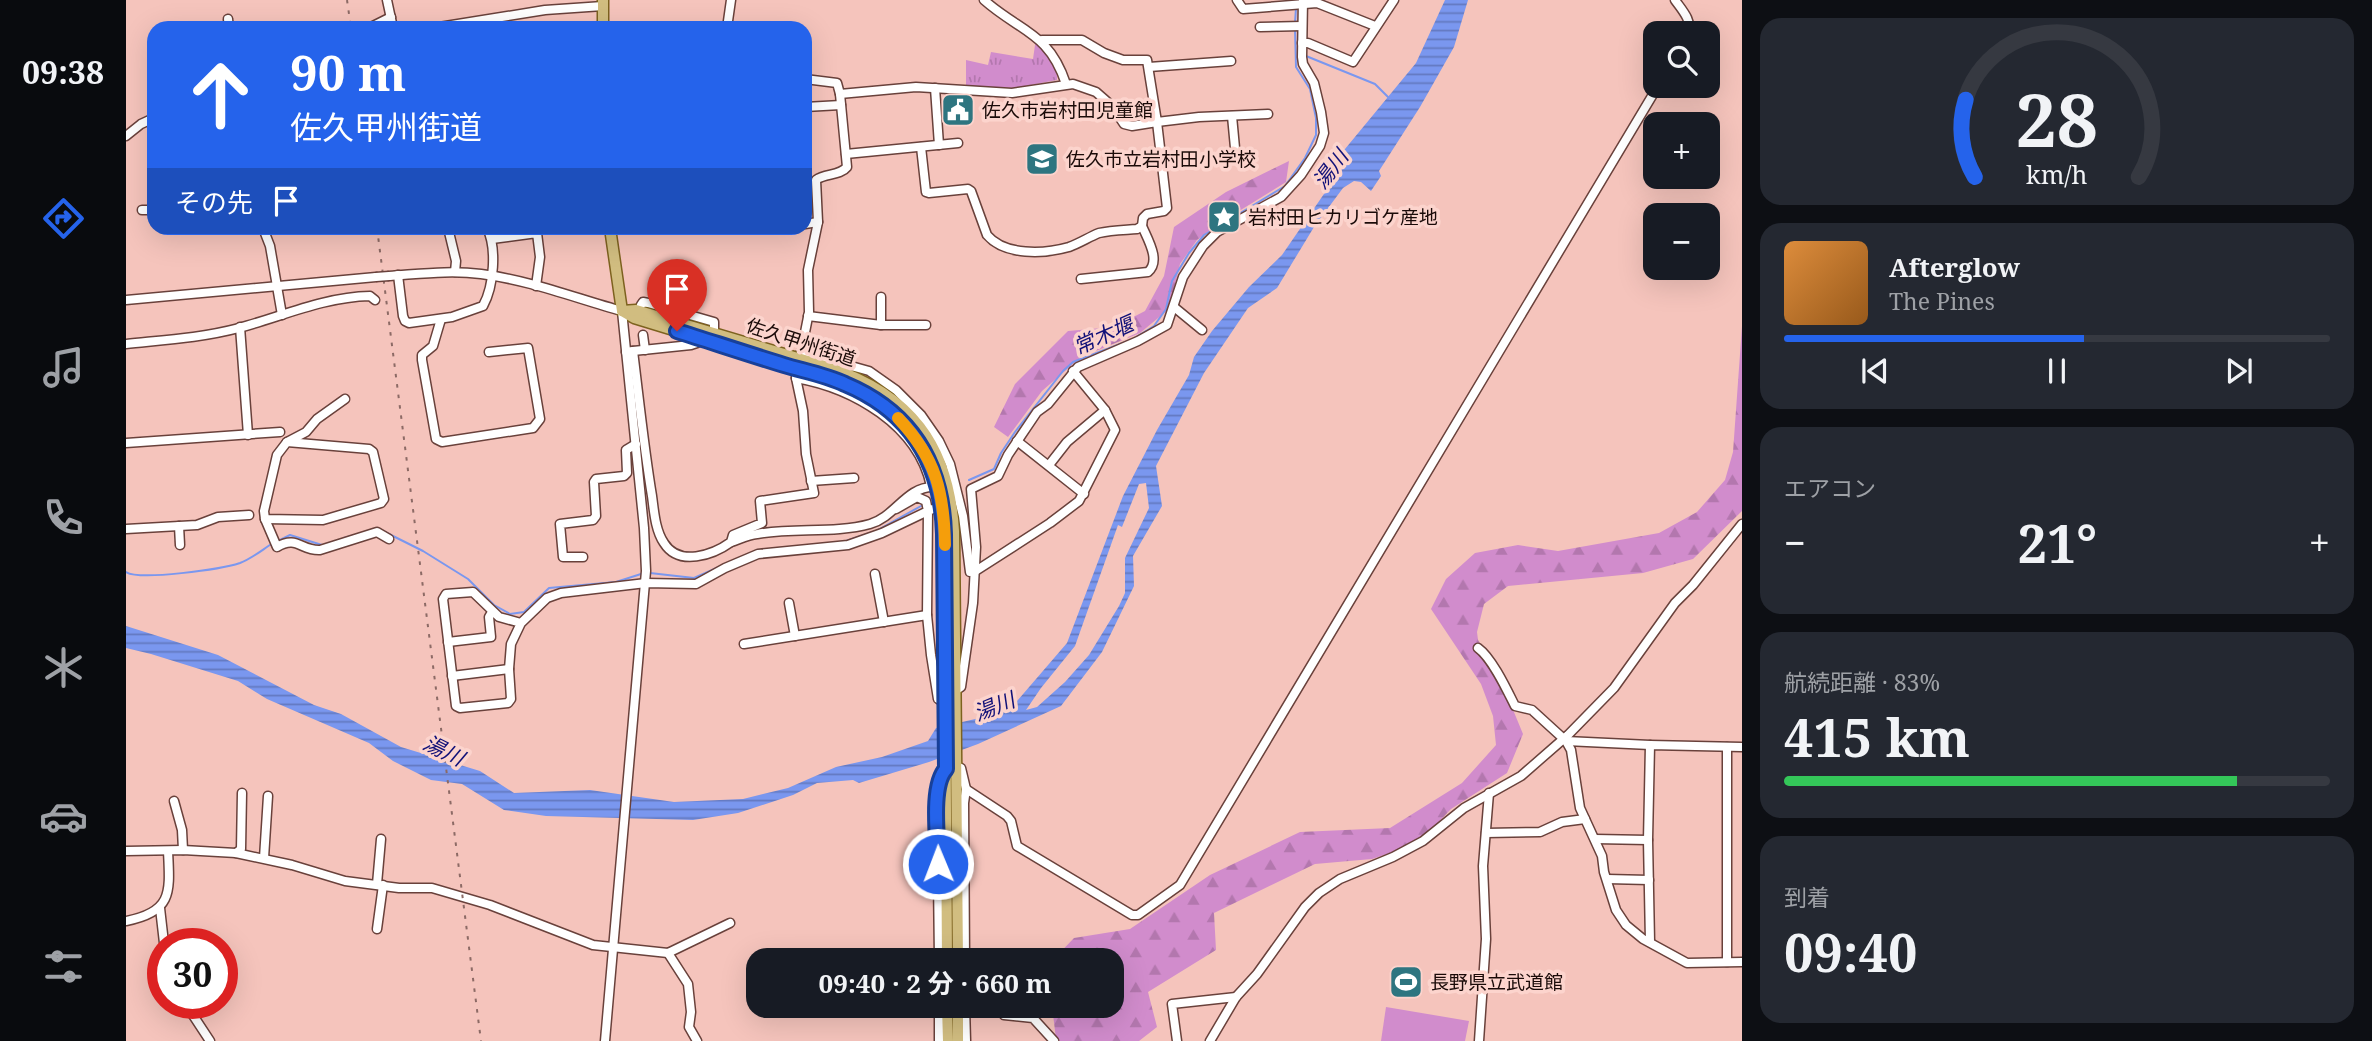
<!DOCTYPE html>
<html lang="ja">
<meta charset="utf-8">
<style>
:root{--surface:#171b24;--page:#242831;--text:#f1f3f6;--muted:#9ea1a6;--line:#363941;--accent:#2563eb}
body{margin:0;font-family:"Noto Serif","Noto Sans JP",serif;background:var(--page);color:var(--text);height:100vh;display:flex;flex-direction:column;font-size:26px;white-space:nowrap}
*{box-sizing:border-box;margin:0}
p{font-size:23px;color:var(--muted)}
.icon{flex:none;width:38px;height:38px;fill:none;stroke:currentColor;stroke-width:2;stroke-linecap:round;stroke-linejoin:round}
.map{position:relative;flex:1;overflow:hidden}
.details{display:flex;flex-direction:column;gap:18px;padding:18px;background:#0d0f14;width:630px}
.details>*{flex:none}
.top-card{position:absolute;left:21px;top:21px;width:665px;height:214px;border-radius:21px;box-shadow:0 7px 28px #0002;background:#2563eb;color:#fff;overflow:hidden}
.fabs{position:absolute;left:1517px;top:21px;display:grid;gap:14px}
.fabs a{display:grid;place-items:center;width:77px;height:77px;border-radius:14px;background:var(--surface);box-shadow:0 7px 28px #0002;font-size:35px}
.speed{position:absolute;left:21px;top:928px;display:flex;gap:14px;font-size:35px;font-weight:700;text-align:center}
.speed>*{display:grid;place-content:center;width:91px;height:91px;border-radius:50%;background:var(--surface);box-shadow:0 7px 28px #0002;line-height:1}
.speed .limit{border:10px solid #d22;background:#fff;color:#111}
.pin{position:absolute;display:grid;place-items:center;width:60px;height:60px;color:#fff;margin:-72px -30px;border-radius:50% 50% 50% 0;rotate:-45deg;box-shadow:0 0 7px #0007}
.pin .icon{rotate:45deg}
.me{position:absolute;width:77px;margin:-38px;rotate:359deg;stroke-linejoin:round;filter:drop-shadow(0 0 5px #0008)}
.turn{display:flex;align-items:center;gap:24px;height:147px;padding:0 28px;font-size:32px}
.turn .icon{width:91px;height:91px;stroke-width:2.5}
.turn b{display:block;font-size:49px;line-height:60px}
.then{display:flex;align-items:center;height:66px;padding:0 28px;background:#0003;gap:14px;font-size:26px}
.big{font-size:52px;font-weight:700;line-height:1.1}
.details .card{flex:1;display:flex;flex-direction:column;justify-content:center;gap:10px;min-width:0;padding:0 24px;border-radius:21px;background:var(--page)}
.details .dial{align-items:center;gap:0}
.dial svg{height:182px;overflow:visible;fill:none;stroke:var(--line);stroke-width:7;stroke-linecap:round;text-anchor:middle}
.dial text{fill:var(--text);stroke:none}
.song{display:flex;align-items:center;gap:21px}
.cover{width:84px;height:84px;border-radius:10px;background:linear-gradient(135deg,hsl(30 70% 55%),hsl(30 70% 35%))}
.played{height:7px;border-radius:4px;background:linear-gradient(90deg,var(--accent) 55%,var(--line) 55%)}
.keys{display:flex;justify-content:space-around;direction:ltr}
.heat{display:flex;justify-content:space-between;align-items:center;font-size:38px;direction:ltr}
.charge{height:10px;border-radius:5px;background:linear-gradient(90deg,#34c759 83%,var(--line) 0)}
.trip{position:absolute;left:620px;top:948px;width:378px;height:70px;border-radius:21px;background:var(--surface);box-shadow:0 7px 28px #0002;font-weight:700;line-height:70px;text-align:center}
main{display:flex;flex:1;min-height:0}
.tab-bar{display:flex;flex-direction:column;width:126px;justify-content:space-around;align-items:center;background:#090b0e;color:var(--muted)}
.tab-bar .icon{width:49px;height:49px}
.tab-bar .current{color:var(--accent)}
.tab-bar b{font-size:32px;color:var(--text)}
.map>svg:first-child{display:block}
.green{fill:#d18ccc}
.forest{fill:url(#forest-firs)}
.park{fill:url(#park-tufts)}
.water{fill:url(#water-rules);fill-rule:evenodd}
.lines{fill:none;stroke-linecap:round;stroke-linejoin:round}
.stream{stroke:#7a97ef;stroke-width:2}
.minor-casing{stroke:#69413b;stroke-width:11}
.major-casing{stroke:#7d621f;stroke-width:13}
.minor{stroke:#fff;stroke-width:8}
.major{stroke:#d1bd80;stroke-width:10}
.rail{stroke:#8c6a65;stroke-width:2;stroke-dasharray:3.5 7;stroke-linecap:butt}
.minor-bridge-casing{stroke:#69413b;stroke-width:11;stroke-linecap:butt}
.minor-bridge{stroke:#fff;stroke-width:8}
.route-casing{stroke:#184099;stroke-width:18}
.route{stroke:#2563eb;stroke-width:12}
.slow{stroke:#f59e0b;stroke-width:12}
.labels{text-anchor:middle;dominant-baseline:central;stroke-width:7;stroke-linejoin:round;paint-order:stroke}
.poi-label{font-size:19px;fill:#1a0a08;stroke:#fcd4cd;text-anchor:start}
.street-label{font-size:19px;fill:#1a0a08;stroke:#fcd4cd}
.water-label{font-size:21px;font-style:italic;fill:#101078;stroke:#fcd4cd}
</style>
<main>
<nav class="tab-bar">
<b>09:38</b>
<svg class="icon current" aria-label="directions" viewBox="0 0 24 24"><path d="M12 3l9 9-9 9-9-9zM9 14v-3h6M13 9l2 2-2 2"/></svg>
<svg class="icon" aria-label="music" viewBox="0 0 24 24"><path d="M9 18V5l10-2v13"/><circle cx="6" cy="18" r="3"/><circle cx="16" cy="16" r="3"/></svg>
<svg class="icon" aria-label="phone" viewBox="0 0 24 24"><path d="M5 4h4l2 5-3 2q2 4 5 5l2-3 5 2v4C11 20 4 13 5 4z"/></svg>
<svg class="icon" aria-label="climate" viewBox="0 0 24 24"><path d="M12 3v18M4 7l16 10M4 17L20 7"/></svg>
<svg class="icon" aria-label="car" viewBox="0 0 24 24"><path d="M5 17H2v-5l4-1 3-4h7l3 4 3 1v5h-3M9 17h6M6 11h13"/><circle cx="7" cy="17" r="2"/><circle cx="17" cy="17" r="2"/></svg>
<svg class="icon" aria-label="filters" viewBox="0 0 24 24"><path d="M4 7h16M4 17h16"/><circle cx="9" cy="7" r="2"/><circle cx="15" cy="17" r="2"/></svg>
</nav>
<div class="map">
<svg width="1616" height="1041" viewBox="0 0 1616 1041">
<defs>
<pattern id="forest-firs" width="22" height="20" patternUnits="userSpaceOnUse" patternTransform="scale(1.75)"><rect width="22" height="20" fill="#d18ccc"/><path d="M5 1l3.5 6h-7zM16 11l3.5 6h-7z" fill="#b377ae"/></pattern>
<pattern id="park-tufts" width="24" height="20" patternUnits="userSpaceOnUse" patternTransform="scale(1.75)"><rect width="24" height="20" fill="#d18ccc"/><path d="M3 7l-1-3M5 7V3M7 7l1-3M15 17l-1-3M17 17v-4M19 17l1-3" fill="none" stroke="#b377ae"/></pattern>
<pattern id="water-rules" width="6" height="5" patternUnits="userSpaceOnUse" patternTransform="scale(1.75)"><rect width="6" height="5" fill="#7a97ef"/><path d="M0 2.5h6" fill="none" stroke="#6379c0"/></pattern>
</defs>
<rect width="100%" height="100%" fill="#f5c4bc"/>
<!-- green -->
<polygon class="green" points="1260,1007 1343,1021 1339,1041 1255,1041"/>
<!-- forest -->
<g class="forest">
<polygon points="1163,161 1160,182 1092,224 1071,240 1054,264 1043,309 1014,333 955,357 916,391 882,437 868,427 889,384 942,331 988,327 1019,311 1038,276 1048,227 1100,192"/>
<polygon points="1616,326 1616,511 1567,559 1517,573 1382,586 1358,604 1351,632 1352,640 1369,666 1397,734 1381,773 1325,809 1306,829 1276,849 1246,859 1189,864 1088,913 1090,950 1022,992 1031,1027 1013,1041 934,1041 930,1039 926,1006 985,1006 985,961 926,961 948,938 1004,929 1084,875 1174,832 1264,828 1336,783 1370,745 1367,716 1355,684 1305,609 1320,579 1349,553 1392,545 1432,551 1533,533 1571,512 1599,480 1607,452"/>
</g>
<!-- park -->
<path class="park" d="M 910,38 C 918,50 933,66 931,80 L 889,88 L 840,86 L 840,60 L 862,65 L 865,52 L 907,59 Z"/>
<!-- water -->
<path class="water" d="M 1319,0 L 1342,0 L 1328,47 L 1294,107 L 1253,171 L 1255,176 L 1245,191 L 1235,182 L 1228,181 L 1217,188 L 1188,227 L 1151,288 L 1122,308 L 1078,373 L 1030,466 L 1036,506 L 1007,556 L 1008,586 L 976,652 L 935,706 L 852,744 L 803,762 L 733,783 L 727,780 L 691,783 L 667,795 L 612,813 L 567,820 L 420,816 L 378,810 L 336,784 L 305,780 L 267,761 L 243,743 L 141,699 L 112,681 L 25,654 L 0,648 L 0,626 L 92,655 L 188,705 L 215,714 L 275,747 L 354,771 L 388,793 L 464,790 L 548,802 L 617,799 L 662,788 L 710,767 L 756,757 L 802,741 L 810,728 L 858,717 L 866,718 L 886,707 L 941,643 L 997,496 L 1031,430 L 1063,375 L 1068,357 L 1086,331 L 1123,287 L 1156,255 L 1200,191 L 1213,179 L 1210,174 L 1206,157 L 1211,149 L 1219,149 L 1290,63 ZM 1020,483 L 1023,508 L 999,558 L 999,593 L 993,606 L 963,655 L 939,682 L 911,707 L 900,710 L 915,688 L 949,646 L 992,525 L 996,527 L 1013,484 Z"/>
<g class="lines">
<!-- stream -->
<g class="stream">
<polyline points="1169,23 1170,8"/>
<polyline points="1180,56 1249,84 1264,99"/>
<polyline points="1007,339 1028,326 1040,309 1046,281 1063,253 1078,235 1159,186 1179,158 1190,135 1190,118 1184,89 1170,67 1169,29"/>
<polyline points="843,480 868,469 875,453 889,432 937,371 947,362 1002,341"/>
<polyline points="255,530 297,551 342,579 368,605 384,614 398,612 423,588 490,582 515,574"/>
<polyline points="218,538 236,533"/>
<polyline points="152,541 164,535 196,545"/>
<polyline points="720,541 750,531 795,506"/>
<polyline points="630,551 652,548"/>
<path d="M 0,572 C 14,581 96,569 114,563 C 125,559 136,550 147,543"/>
<polyline points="524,573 568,578 625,553"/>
</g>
<defs>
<g id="minor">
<polyline points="261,0 267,28"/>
<path d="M 858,0 C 894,32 923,32 940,84"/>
<polyline points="1111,0 1117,9 1191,3 1249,26"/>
<path d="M 1549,0 C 1556,10 1566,20 1563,33"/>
<polyline points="102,19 103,28"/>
<polyline points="1134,27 1176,26"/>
<polyline points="243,28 265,17"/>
<polyline points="307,28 419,10 477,6"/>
<polyline points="601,28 605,0"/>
<polyline points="916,40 956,40 978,53 997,60 1021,60 1031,122 1073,117 1142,114"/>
<polyline points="1176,43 1182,43 1227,62 1268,0"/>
<polyline points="1023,67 1105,61"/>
<path d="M 679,79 L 711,83 L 714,94 L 790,87 L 886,93 L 947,84 L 970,92 L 986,106 L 998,124 L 1006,126 L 1031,122 L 1041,208 L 1038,211 L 1021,214 L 1017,218 L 1016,226 L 1011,229 C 999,230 985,230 973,233 C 963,237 954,243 943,247 C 918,254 879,256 861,235 L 845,191 L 842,189 L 803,193 L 800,192 L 795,147"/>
<polyline points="809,88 813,145"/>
<polyline points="679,107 715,105"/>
<polyline points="1106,116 1109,148"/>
<polyline points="0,136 15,124 28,118"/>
<polyline points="720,154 832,143"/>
<polyline points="16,210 28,210"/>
<polyline points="679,224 692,222"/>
<polyline points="137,228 144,246 156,315"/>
<polyline points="322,228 330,261 329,272"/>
<polyline points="366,239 411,233 414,257 410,286"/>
<path d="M 272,275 L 277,316 L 279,321 L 283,323 L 326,317 L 357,306 C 368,286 371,248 361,228"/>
<path d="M 263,276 C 294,274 324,270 355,274 C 403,280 449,298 496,311 L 518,528 L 520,571 L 479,1041"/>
<path d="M 955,279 L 1022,272 C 1035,261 1022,240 1016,226"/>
<polyline points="0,300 250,277"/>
<polyline points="515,305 517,302 522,303 588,322 588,333"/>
<polyline points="1048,307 1076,330"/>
<polyline points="682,316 755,325 800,325"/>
<polyline points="315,319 307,346 296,355 296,360 310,439 316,442 407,428 414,419 402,348 363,352"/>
<polyline points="755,325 755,297"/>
<polyline points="114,327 122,435"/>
<polyline points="517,335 519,350"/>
<path d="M 0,344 C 38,340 75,338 113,328 C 157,316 198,297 244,296 L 249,300"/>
<polyline points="507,351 565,345 571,343 572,338"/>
<path d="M 500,352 L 507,351 C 513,399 518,448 526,496 C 528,510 529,530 538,543 C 553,567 587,555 605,542 L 607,535 L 636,523 L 634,501 L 688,493 L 680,454 L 677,411 L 670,378 L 683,312 L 682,270 L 692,222 L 690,180 C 699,173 714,176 721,167 L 714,94"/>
<polyline points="675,352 743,371 770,390 795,415 813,441 824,464 837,516 844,572"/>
<path d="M 670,378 C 727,388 792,425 805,486"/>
<polyline points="891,441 958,494"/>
<polygon points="161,442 243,449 247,452 258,499 255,503 197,520 139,519 138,511 151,455"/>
<polyline points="161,442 180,432 191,419 219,399"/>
<polyline points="0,443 154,432"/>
<polyline points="923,465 941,442 979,410"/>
<polyline points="685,481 728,478"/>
<path d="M 139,519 L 151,547 C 171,535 175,551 194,550 L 251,532 L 263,539"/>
<polyline points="53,526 54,545"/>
<polyline points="0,529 71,525 92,517 123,515"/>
<path d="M 605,542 C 614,539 622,535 631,534 C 668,527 708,534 744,524 C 769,517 780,487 807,487 L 812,495"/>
<polyline points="457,557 437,557 434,524 467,520 470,516 468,482 470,479 498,476 501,473 500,450 510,444"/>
<polyline points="848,572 924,523 953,501 989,430 979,410 947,371"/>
<polyline points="749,574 758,622"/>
<polyline points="663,603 669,636"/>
<polyline points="801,615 802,511 812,507"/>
<polyline points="395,623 373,617 347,592 320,594 317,599 330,706 334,708 382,703 385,699 383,669 385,644 395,623 421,598 435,593 520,583 570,584 599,568 632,554 722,545 756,533 802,511 800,501 791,497 770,509"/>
<polyline points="322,642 365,637 363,617 366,612"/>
<polyline points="618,644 801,615 805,655 812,699 820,702"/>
<path d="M 1352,648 C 1366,658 1381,690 1389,706 L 1406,710 L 1440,741 L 1524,745"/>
<polyline points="326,676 383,669"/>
<polyline points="829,691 835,687 847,603 850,547 845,489 872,476 882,455 911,412 922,404 952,367 1012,341 1041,325 1057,277 1077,246 1091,232 1155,197 1175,175 1194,146 1198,133 1195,112 1188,83 1177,64 1176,57 1177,0"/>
<polyline points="1440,741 1445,750 1454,808 1476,856 1478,872 1490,910 1500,925 1517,939 1561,963 1616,962"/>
<polyline points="1601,747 1601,962"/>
<polyline points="830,766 835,768 840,789 881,816 885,821 891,846 1006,915 1012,915 1054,885 1532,86"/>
<polyline points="48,801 56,830 57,850"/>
<polyline points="1360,833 1414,832 1436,822 1459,819"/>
<polyline points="1469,839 1522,840"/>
<polyline points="0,851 57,850 110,853 166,865 219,881 273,888 306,888 364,905 467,945 542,953 604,923"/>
<polyline points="110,853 115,849 116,793"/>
<polyline points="138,858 142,796"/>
<polyline points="1481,879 1523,880"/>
<polyline points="251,884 255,839"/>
<polyline points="34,908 38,943"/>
<path d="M 0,921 C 47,912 44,892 42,851"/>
<polyline points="251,929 257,885"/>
<polyline points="1524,942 1522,840 1524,745 1616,747"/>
<polyline points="542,953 562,984 565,1012 563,1027 571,1041"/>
<polyline points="813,961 811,792 814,775 819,769"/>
<polyline points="839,961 838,803 840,789"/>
<polyline points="59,1003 84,1041"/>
<polyline points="839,1006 840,1041"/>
<polyline points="878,1015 907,1018 928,1041"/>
<polyline points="813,1041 813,1006"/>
<polyline points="1051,1041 1046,1004 1110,997"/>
<polyline points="1084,1041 1110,997 1131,974 1179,907 1193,893 1214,879 1267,857 1297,841 1338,808 1395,776 1442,735 1488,688 1549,603 1567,585 1616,524"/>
<polyline points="1353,1041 1360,939 1357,866 1363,793"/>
</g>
<g id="major">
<polyline points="477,0 477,28"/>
<path d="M 484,228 L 496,311 L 508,318 L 701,377 C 767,399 811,446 818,517 L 821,961"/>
<path d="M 496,311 L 510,310 L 702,367 C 784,394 823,445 828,531 L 832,961"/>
<polyline points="821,1006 822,1041"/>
<polyline points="832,1006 832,1041"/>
</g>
</defs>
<!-- minor casing -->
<use href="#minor" class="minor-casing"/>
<!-- major casing -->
<use href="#major" class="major-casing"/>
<!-- minor -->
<use href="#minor" class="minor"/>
<!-- major -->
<use href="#major" class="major"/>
<!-- rail -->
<g class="rail">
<polyline points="221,0 225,28"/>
<polyline points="251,228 355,1041"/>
</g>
<defs>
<polyline id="minor-bridge" points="250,277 263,276"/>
</defs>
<!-- minor-bridge casing -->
<use href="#minor-bridge" class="minor-bridge-casing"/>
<!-- minor-bridge -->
<use href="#minor-bridge" class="minor-bridge"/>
</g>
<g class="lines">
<defs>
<path id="route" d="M 551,331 C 586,342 622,354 658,365 C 678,371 700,375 719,384 C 786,412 816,464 818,534 L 820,769 C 804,786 812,841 812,864"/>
</defs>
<!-- route casing -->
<use href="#route" class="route-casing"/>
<!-- route -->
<use href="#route" class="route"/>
<!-- slow -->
<path class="slow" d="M 772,418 C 810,458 818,492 819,545"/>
</g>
<!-- icons -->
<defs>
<symbol id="civic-square" viewBox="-11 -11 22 22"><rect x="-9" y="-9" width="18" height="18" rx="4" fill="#2e7580" stroke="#fcd4cd"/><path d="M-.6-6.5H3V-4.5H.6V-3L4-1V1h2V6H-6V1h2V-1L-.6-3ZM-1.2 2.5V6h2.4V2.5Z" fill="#fff"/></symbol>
<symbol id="school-square" viewBox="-11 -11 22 22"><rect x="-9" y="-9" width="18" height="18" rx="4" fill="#2e7580" stroke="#fcd4cd"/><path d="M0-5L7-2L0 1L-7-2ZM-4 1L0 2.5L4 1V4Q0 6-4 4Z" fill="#fff"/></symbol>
<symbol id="sight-square" viewBox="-11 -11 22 22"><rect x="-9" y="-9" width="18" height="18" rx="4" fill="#2e7580" stroke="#fcd4cd"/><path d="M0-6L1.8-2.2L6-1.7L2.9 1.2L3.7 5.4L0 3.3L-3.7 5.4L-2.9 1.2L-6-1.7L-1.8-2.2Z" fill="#fff"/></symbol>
<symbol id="stadium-square" viewBox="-11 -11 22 22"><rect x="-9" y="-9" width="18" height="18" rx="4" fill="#2e7580" stroke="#fcd4cd"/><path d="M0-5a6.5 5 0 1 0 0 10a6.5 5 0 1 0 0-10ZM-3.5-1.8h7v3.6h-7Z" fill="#fff"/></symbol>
</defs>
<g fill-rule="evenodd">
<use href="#civic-square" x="813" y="91" width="38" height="38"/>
<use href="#school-square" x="897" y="140" width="38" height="38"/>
<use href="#sight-square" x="1079" y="198" width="38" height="38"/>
<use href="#stadium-square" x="1261" y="963" width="38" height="38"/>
</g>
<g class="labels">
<!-- poi labels -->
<g class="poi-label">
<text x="856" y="110">佐久市岩村田児童館</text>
<text x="940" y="159">佐久市立岩村田小学校</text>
<text x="1122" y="217">岩村田ヒカリゴケ産地</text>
<text x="1304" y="982">長野県立武道館</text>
</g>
<!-- street labels -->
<g class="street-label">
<text transform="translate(675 342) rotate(18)">佐久甲州街道</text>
</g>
<!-- water labels -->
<g class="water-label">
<text transform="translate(1204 169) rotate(-53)">湯川</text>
<text transform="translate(977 335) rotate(-24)">常木堰</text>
<text transform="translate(868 706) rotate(-22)">湯川</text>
<text transform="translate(318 750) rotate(26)">湯川</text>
</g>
</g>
</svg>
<div class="fabs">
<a><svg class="icon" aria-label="search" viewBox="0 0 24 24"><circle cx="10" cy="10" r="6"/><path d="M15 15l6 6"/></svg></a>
<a>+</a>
<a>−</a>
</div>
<div class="speed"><div class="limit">30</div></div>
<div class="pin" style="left:551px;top:331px;background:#d93025"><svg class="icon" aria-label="arrive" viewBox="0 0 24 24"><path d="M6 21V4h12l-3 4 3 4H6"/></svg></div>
<svg class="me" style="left:812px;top:864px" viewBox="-20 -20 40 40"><circle r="17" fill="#2563eb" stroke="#fff" stroke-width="3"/><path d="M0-11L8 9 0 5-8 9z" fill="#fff"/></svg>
<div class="trip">09:40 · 2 分 · 660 m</div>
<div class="top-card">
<div class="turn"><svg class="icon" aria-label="ahead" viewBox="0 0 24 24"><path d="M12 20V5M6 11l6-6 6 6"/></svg><div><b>90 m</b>佐久甲州街道</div></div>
<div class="then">その先<svg class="icon" aria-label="arrive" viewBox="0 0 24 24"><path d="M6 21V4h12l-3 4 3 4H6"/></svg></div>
</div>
</div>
<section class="details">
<div class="card dial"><svg viewBox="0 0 100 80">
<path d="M14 69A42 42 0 1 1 86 69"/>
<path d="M14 69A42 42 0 0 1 10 35" stroke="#2563eb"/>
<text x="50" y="56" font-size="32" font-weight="700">28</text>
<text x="50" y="72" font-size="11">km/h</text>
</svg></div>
<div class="card">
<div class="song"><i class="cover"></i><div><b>Afterglow</b><p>The Pines</p></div></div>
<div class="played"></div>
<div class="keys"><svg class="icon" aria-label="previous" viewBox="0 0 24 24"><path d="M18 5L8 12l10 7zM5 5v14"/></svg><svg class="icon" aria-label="pause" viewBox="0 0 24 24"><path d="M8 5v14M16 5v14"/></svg><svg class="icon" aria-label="next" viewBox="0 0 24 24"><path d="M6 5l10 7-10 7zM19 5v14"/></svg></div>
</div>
<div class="card"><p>エアコン</p>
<div class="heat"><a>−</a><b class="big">21°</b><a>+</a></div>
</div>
<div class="card"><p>航続距離 · 83%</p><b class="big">415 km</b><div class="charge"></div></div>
<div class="card"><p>到着</p><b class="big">09:40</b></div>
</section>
</main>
